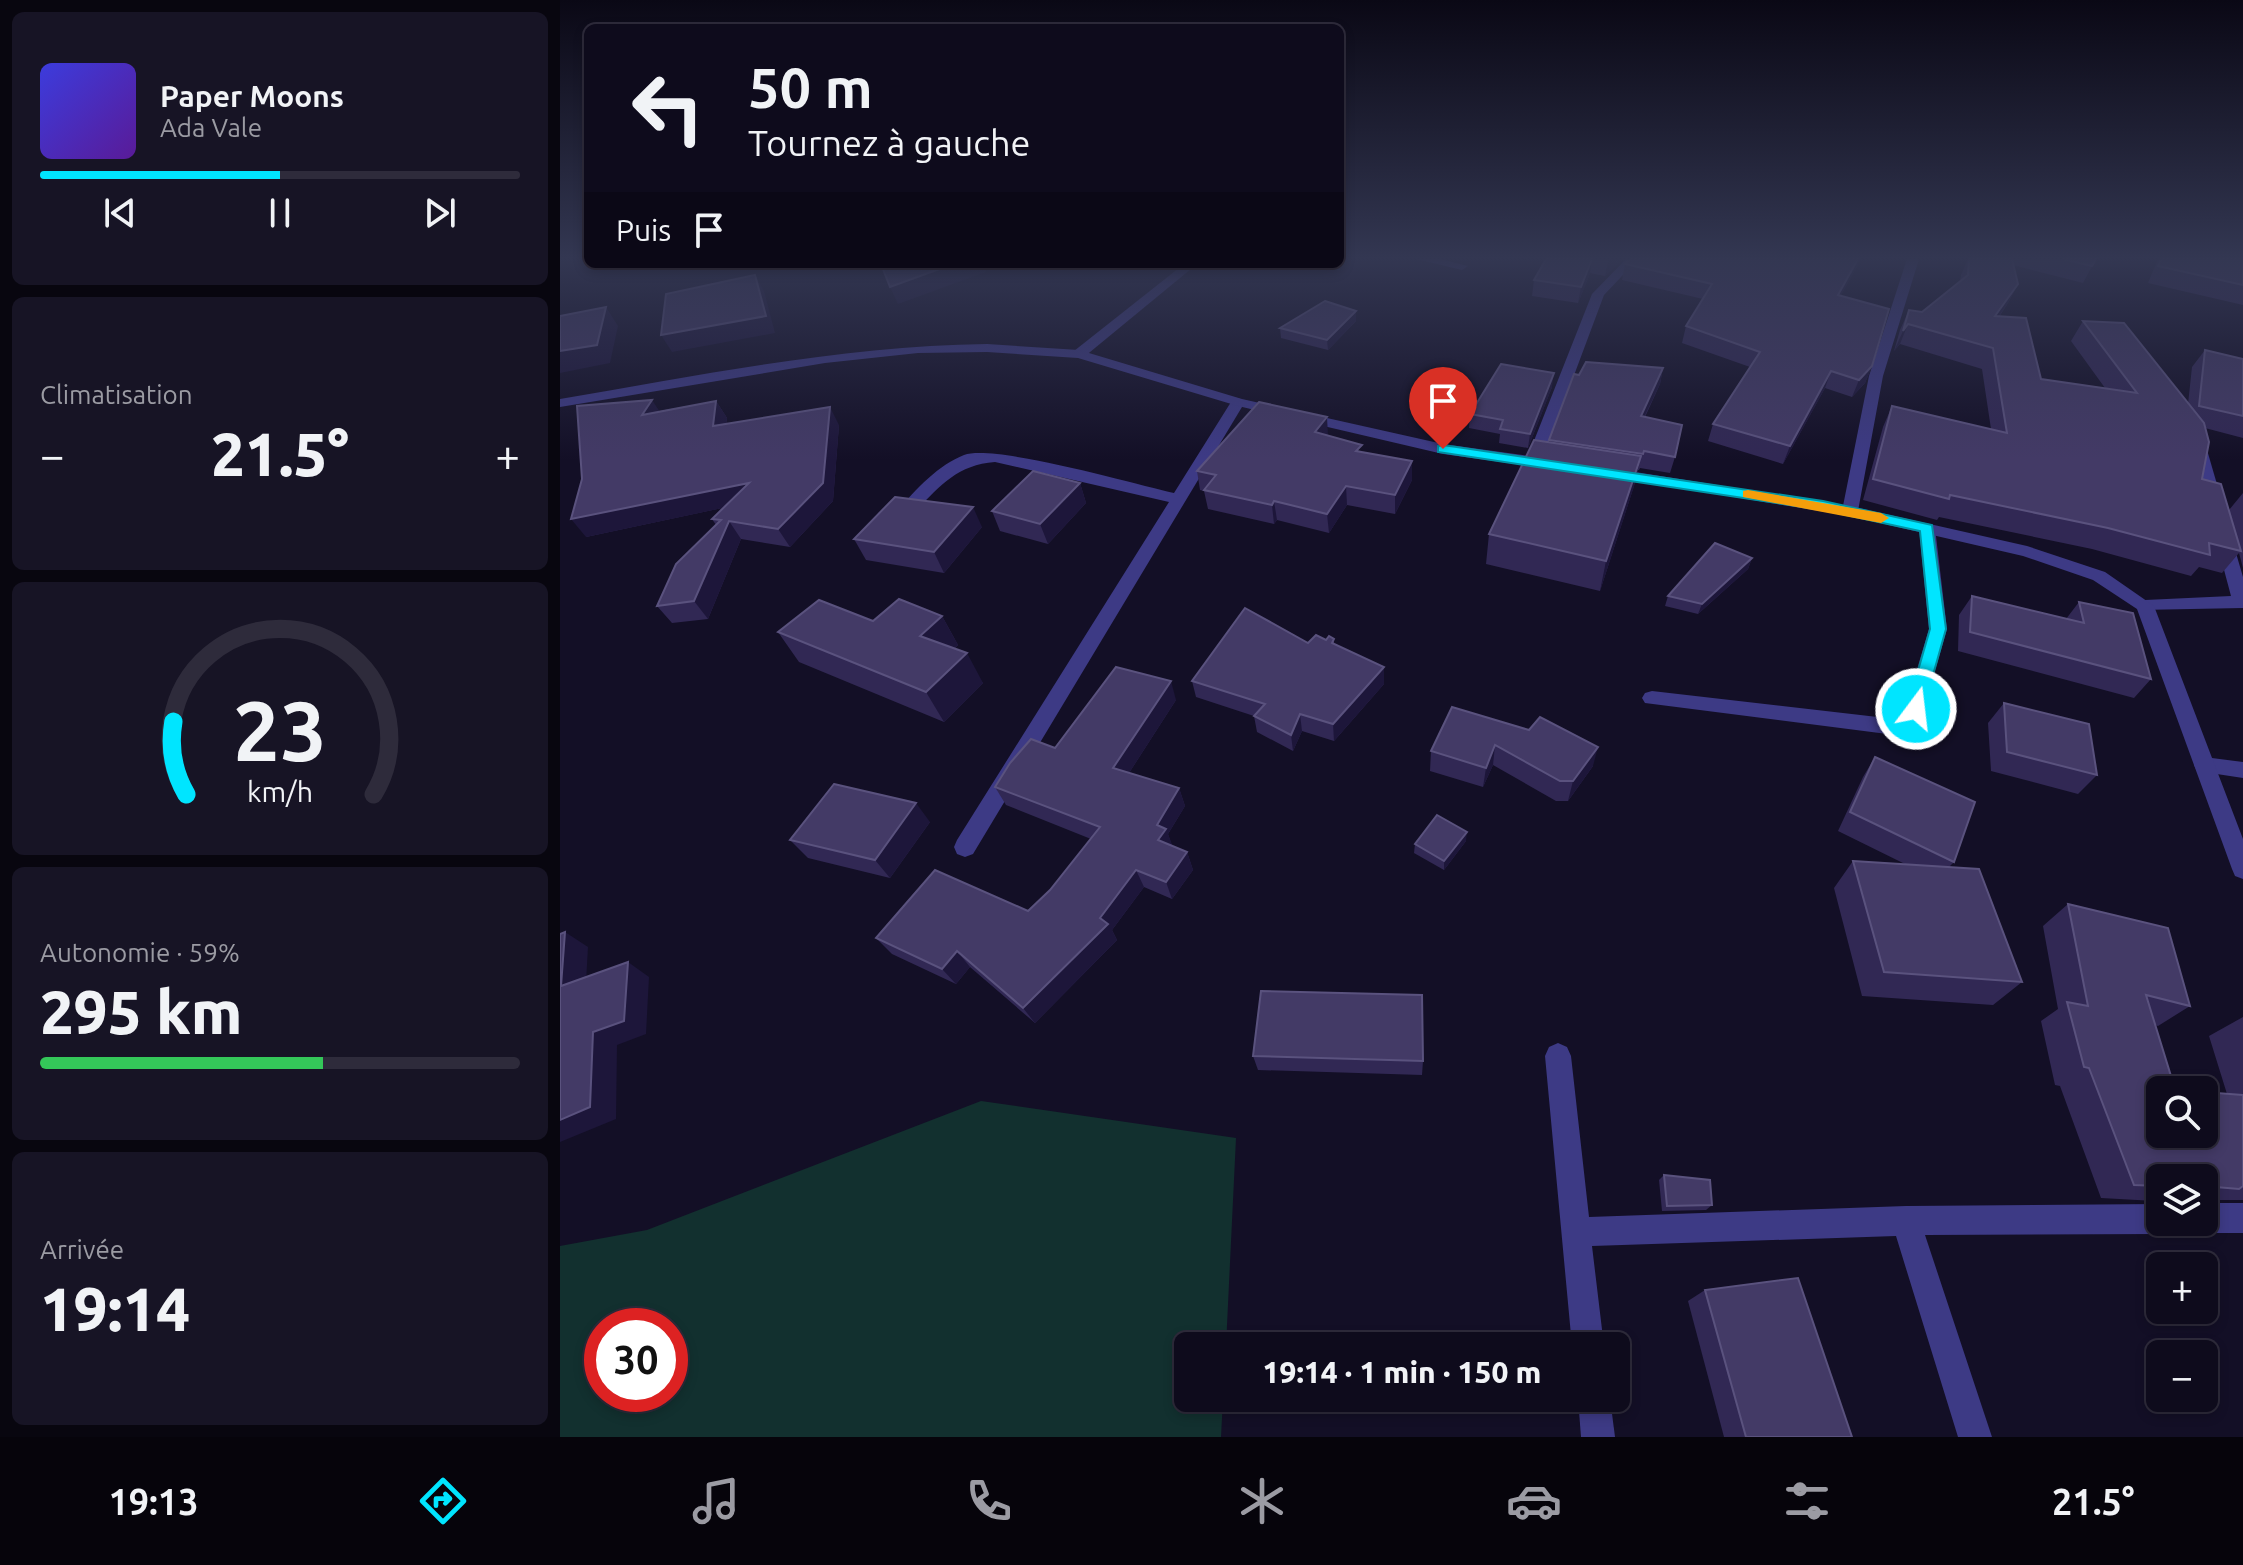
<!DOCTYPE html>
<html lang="fr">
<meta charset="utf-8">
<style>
:root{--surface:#0e0b1c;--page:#171425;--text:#f1f3f6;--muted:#9b9ba3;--line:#2e2b3b;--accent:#00e5ff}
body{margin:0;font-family:Ubuntu,sans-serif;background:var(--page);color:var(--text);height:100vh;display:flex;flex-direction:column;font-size:30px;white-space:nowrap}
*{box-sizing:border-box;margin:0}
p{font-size:26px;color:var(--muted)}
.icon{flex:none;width:44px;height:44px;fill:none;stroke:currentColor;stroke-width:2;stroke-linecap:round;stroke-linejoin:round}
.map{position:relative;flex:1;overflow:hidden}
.side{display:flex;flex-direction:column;gap:12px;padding:12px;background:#08060f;width:560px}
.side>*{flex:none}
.hud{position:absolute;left:24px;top:24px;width:760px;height:244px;border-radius:12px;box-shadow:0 4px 12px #0003,0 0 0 2px var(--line);background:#0e0b1c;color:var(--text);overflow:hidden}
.buttons{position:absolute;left:1586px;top:1076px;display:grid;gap:16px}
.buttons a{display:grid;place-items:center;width:72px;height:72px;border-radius:12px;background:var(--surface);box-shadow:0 4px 12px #0003,0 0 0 2px var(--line);font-size:40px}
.speed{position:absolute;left:24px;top:1308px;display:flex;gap:16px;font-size:40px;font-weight:700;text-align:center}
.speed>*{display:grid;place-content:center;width:104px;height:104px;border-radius:50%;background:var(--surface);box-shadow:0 4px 12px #0003,0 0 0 2px var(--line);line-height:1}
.speed .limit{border:12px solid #d22;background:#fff;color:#111}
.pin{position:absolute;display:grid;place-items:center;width:68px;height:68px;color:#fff;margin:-82px -34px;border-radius:50% 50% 50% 0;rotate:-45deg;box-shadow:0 0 8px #0007}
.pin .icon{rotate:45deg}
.me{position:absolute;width:88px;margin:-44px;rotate:15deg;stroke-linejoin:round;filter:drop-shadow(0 0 6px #0008)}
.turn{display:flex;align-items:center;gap:28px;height:168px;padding:0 32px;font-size:36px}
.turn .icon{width:104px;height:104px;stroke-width:2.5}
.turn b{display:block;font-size:56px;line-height:68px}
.then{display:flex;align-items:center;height:76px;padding:0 32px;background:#0003;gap:16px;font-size:30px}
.big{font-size:60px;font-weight:800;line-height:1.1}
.side .card{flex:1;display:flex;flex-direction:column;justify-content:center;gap:12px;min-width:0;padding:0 28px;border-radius:12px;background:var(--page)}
.side .dial{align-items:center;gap:0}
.dial svg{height:208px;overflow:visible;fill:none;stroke:var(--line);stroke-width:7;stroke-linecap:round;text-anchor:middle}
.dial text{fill:var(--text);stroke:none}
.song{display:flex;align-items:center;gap:24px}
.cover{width:96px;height:96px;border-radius:12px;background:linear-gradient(135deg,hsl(240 70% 55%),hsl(270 70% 35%))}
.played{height:8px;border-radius:4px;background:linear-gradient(90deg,var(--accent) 50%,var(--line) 50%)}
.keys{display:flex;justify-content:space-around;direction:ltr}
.heat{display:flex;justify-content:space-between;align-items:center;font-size:44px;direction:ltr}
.charge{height:12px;border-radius:6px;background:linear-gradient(90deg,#34c759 59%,var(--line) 0)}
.trip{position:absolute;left:614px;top:1332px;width:456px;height:80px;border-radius:12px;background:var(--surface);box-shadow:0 4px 12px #0003,0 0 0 2px var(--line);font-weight:800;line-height:80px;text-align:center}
.tab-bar{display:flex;height:128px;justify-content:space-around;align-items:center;background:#06040b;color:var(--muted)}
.tab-bar .icon{width:56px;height:56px}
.tab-bar .current{color:var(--accent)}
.tab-bar b{font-size:36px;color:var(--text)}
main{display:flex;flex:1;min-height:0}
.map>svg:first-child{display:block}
.green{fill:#12302f;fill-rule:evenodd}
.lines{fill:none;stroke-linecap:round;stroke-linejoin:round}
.minor{fill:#3d3a85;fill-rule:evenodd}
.tertiary{fill:#3d3a85;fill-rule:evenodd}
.wall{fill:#312854}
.shaded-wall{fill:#1d163a}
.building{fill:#433a66;stroke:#5a527e;stroke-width:2}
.route{fill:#00e5ff;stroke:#0095a6;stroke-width:2}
.slow{fill:#f59e0b}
</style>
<main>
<section class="side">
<div class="card">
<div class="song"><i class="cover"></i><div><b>Paper Moons</b><p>Ada Vale</p></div></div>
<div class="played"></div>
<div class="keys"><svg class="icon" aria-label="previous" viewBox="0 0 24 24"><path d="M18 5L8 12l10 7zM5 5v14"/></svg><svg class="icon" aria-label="pause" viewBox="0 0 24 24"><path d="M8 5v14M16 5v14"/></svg><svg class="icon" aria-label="next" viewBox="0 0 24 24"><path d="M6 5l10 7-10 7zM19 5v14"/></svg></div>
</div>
<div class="card"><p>Climatisation</p>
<div class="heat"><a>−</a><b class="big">21.5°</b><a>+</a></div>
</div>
<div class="card dial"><svg viewBox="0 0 100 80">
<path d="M14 69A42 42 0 1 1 86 69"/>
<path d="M14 69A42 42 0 0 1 9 41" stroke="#00e5ff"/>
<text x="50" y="56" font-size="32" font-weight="700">23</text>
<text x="50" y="72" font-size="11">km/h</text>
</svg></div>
<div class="card"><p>Autonomie · 59%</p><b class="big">295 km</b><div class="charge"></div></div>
<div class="card"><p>Arrivée</p><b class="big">19:14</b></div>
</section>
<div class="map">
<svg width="1683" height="1437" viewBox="0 0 1683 1437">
<rect width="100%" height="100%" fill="#130f26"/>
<!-- green -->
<path class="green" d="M 421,1101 L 676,1138 L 666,1346 L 628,1346 L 628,1398 L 663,1398 L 661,1437 L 0,1437 L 0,1246 L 87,1230 ZM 42,1326 L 110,1326 L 110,1394 L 42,1394 Z"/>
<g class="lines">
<!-- minor -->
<g class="minor">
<polygon points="856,259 880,259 908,266 902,270"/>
<polygon points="1066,259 1078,259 1044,295 982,461 979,464 969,464 966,461 1032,294"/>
<polygon points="1347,259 1359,259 1323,376 1298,511 1290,516 1282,511 1309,376"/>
<polygon points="624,264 637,264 524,357 514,357 514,351"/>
<path d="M 678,398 L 685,402 L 413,854 L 405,857 L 397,854 L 394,847 L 397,840 L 609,502 L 435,462 C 396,465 379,487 353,514 L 341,514 L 339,510 C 354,490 380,464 404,455 C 436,444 574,484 614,493 L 671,402 Z"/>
<polygon points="1638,439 1645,443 1663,505 1661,509 1649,509 1647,505 1631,443"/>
<polygon points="1367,523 1375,528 1387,629 1359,726 1335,735 1085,703 1082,698 1085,693 1092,691 1335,719 1343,716 1369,629 1359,528"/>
<polygon points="1663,531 1671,536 1683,577 1683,608 1579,610 1576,606 1579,602 1585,600 1671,596 1655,536"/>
<polygon points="1644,757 1683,762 1683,778 1637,771 1634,765 1637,759"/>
<polygon points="998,1043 1007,1047 1011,1056 1029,1217 1346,1206 1600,1204 1600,1222 1613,1222 1610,1229 1600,1234 1365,1235 1432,1437 1398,1437 1336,1236 1032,1246 1044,1346 1012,1346 985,1056 989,1047"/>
<polygon points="1644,1203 1683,1203 1683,1233 1644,1233 1634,1228 1631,1222 1644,1222"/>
<polygon points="1018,1398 1050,1398 1055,1437 1021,1437"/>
</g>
<!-- tertiary -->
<g class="tertiary">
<path d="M 427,344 L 519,350 L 682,399 L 883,444 L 991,459 L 999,464 L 991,469 L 883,454 L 678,406 L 518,358 L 427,352 L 358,353 L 265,363 L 0,407 L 0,399 C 142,375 283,346 427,344 Z"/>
<polygon points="1050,468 1290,506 1467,546 1545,572 1594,606 1683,839 1683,879 1675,876 1672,869 1577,609 1533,580 1463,556 1290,516 1045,476 1045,470"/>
</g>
</g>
<!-- wall -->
<g class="wall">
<polygon points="986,259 1062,259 1045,276 1030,273 1018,303 972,296 974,280"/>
<polygon points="1301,259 1281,295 1312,366 1305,383 1292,397 1265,388 1223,464 1148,441 1153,424 1190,367 1122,343 1126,326 1143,299 1062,280 1065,264"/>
<polygon points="1408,259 1536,259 1523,283 1453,265 1458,284 1448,303 1439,317 1481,379 1545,388 1511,341 1523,321 1628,404 1632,367 1645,350 1683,359 1683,438 1645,428 1642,479 1669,510 1683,493 1683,568 1679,553 1662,573 1639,567 1631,576 1532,549 1379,517 1377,520 1303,500 1323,427 1332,406 1431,429 1422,369 1340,344 1334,351 1340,330 1349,310 1362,312 1400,282 1401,275"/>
<polygon points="1598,259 1683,259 1683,305 1588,283"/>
<polygon points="796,311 796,321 768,350 721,338 720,328"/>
<polygon points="1103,368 1100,384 1085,417 1115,457 1110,473 1080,468 1079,470 1078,470 1074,486 1040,591 926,564 929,534 989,443 1019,375"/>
<polygon points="992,387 968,448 939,443 940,434 909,428 910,414"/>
<polygon points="156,401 167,418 166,424 279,425 273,501 230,547 181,539 148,619 112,623 97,606 156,525 152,519 162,508 26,537 99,411"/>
<polygon points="768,436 802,452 852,480 835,514 787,505 769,533 717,520 714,524 648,509 644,491 640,490 637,471"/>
<polygon points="520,483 526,503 488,544 440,531 432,511"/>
<polygon points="422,527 384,573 306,560 294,539"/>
<polygon points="1192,558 1188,569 1138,614 1105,606 1108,596"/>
<polygon points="1412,596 1506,619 1519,602 1591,679 1574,698 1398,651 1399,615"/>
<polygon points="382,616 398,645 395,648 423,683 384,722 239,662 218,632 313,621"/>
<polygon points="774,639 774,644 824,684 774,741 742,731 733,751 697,732 694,716 636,697 632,681 748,643"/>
<polygon points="616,700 569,773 619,788 625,806 608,834 612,846 627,852 633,870 612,899 584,887 552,930 557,940 475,1023 410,967 396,984 332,954 316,938 468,911 490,890 531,839 446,805 435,787 495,748"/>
<polygon points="1444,703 1537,775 1518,794 1431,771 1428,723"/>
<polygon points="892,707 1033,766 1008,801 996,801 933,765 923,787 870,771 871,751"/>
<polygon points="1315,757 1394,862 1389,867 1462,982 1433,1005 1302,996 1274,888 1293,861 1347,865 1278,831 1303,777"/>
<polygon points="370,822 330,878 248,858 230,840"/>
<polygon points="906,841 884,870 854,853 855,844"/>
<polygon points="1508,904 1630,1006 1598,1026 1595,1025 1615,1089 1667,1094 1649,1036 1683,1017 1683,1200 1650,1200 1644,1202 1644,1178 1600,1178 1600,1199 1595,1201 1541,1198 1500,1086 1495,1085 1481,1021 1498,1009 1483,926"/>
<polygon points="693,1056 863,1061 862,1075 698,1070"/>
<polygon points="1104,1175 1152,1205 1146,1210 1102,1211 1099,1180"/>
<polygon points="1145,1290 1292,1437 1164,1437 1128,1301"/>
</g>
<!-- shaded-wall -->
<g class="shaded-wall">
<polygon points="1032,259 1030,273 1018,303 1021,287"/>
<polygon points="1050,259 1062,259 1045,276 1048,261"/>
<polygon points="1298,259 1301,259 1272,311 1278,295"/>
<polygon points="393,264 423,264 426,272 338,304 330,287"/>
<polygon points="195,275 204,291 215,333 112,352 101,335"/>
<polygon points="1458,284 1448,303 1425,336 1435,316"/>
<polygon points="46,307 58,326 50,363 0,373 0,351"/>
<polygon points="796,311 796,321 768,350 767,340"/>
<polygon points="1348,324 1340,344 1334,351 1343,331"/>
<polygon points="1312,366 1305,383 1292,397 1299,380"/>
<polygon points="1103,368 1100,384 1077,432 1081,416"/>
<polygon points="1271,371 1265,388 1223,464 1230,446"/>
<polygon points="994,373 992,387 968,448 970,434"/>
<polygon points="92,400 104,418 82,415"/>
<polygon points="156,401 167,418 164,444 153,426"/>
<polygon points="270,407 279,425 273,501 230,547 218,529"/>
<polygon points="767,417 768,436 755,432"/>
<polygon points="1081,456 1074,486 1040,591 1046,561"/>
<polygon points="852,461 852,480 835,514 835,495"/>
<polygon points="189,483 200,500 26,537 11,519"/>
<polygon points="520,483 526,503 488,544 480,524"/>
<polygon points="786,486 787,505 769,533 767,514"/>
<polygon points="714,501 717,520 714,524 712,505"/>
<polygon points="413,507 422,527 384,573 374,552"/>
<polygon points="169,521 181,539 148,619 134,601"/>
<polygon points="1192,558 1188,569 1138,614 1142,604"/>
<polygon points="382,616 398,645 377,665 360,636"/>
<polygon points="407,653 423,683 384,722 366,692"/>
<polygon points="824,667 824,684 774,741 773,724"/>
<polygon points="611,681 616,700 560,787 553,768"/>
<polygon points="740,714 742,731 733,751 731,735"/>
<polygon points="935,745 933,765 923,787 926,768"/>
<polygon points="1038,747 1033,766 1008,801 1013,781"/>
<polygon points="619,788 625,806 608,834 613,847 598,840 597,825"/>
<polygon points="356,803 370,822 330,878 315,860"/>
<polygon points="907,832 906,841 884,870 884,861"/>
<polygon points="627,852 633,870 612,899 606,882"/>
<polygon points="576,870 584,887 552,930 557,940 475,1023 463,1008 540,918"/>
<polygon points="5,932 28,947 25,1000 1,986"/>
<polygon points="397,951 410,967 396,984 382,969"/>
<polygon points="68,962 89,977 86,1034 57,1045 56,1119 0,1142 0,1120 33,1032"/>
</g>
<!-- building -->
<g class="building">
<polygon points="986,259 1032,259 1021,287 974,280"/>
<polygon points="1070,259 1298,259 1278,295 1329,309 1312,366 1299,380 1271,371 1230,446 1153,424 1200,352 1126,326 1152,284 1065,264"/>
<polygon points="1409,259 1452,259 1458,284 1435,316 1466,318 1481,379 1577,393 1523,321 1564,323 1644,423 1649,442 1642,479 1661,484 1681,551 1649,543 1650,555 1548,528 1390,495 1389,499 1313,479 1332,406 1447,433 1433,348 1348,324 1343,331 1349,310 1362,312 1408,275"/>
<polygon points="1503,259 1536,259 1532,266"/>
<polygon points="1601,259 1683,259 1683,285 1598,266"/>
<polygon points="321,264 393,264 330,287"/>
<polygon points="195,275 206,316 101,335 106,294"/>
<polygon points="765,301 796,311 767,340 720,328"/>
<polygon points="46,307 37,345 0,351 0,316"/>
<polygon points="1645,350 1683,359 1683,416 1639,406"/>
<polygon points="1026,362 1103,368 1081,416 1122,425 1115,457 1084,451 1083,454 989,440 1014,374 1019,375"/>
<polygon points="941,364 994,373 970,434 940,429 943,420 910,414"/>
<polygon points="92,400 82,415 156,401 153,426 270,407 263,483 218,529 169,521 134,601 97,606 116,564 161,520 152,519 189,483 11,519 22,479 17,406"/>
<polygon points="699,402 767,417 755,432 802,445 796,451 852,461 835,495 786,486 767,514 714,501 712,505 644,490 656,475 637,471"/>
<polygon points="974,440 1081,456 1046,561 929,534"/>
<polygon points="473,471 520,483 480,524 432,511"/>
<polygon points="335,497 413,507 374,552 294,539"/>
<polygon points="1155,543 1192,558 1142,604 1108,596"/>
<polygon points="1412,596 1524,623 1519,602 1573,613 1591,679 1410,632"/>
<polygon points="339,599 382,616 360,636 407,653 366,692 218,632 259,600 313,621"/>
<polygon points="685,608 748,643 756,635 766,640 769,636 774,639 772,643 824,667 773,724 740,714 731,735 694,716 705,704 632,681"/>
<polygon points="556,667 611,681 553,768 619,788 597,825 606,829 598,840 627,852 606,882 576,870 540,918 548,924 463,1008 397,951 382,969 316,938 375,870 468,911 490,890 540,827 435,787 450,763 471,739 495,748"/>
<polygon points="1444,703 1529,724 1537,775 1447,752"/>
<polygon points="892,707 969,730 980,717 1038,747 1013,781 1000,781 935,745 926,768 871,751"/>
<polygon points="1315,757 1415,802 1394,862 1290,812"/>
<polygon points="274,784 356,803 315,860 230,840"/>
<polygon points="877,815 907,832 884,861 855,844"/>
<polygon points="1293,861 1419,869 1462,982 1324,972"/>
<polygon points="1508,904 1608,928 1630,1006 1586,995 1615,1089 1626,1090 1600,1090 1600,1134 1644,1134 1644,1092 1683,1095 1683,1186 1679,1189 1644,1186 1644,1178 1600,1178 1600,1186 1574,1185 1529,1068 1524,1067 1507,1002 1528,1006"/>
<polygon points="5,932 1,986 68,962 64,1021 33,1032 30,1107 0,1120 0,934"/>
<polygon points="701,991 862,995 863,1061 693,1056"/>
<polygon points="1104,1175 1150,1180 1152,1205 1107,1206"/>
<polygon points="1238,1278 1292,1437 1186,1437 1145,1290"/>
</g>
<!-- sky -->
<linearGradient id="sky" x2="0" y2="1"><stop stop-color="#0a0815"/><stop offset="0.56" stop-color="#333752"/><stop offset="1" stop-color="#333752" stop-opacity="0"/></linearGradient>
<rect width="1683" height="460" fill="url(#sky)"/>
<!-- route -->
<polygon class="route" points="883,445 1263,501 1372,525 1386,629 1362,714 1356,716 1347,709 1370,629 1360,531 1263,510 878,452 878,446"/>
<!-- slow -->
<polygon class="slow" points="1188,490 1321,513 1329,518 1321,523 1183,497 1183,491"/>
</svg>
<div class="buttons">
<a><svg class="icon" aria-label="search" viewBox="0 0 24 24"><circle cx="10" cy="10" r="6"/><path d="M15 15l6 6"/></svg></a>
<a><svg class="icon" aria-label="layers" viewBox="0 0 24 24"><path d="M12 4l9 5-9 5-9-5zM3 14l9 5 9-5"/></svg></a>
<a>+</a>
<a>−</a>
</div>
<div class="speed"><div class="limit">30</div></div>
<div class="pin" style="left:883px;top:449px;background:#d93025"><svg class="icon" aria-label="arrive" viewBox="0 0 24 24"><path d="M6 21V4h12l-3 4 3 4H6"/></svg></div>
<svg class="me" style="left:1356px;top:709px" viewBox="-20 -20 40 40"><circle r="17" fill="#00e5ff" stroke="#fff" stroke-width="3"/><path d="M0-11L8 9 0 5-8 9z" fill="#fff"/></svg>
<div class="trip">19:14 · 1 min · 150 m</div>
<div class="hud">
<div class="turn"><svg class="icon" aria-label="left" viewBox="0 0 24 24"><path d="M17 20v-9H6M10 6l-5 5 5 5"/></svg><div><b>50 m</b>Tournez à gauche</div></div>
<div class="then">Puis<svg class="icon" aria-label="arrive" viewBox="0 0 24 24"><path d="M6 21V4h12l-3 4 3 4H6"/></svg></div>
</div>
</div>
</main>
<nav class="tab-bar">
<b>19:13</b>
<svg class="icon current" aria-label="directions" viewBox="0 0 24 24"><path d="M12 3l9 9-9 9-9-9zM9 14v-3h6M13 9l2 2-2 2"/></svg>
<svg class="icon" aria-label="music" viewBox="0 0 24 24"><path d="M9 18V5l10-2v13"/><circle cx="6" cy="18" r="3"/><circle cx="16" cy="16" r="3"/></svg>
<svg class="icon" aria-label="phone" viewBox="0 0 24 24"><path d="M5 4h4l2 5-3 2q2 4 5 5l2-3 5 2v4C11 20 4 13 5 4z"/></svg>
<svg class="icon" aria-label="climate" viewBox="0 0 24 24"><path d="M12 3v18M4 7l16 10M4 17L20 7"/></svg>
<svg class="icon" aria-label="car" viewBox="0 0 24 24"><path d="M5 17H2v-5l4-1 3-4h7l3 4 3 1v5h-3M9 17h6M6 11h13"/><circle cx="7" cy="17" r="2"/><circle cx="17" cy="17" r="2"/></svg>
<svg class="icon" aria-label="filters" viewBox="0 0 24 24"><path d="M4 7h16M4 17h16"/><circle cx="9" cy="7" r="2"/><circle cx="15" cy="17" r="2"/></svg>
<b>21.5°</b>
</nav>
